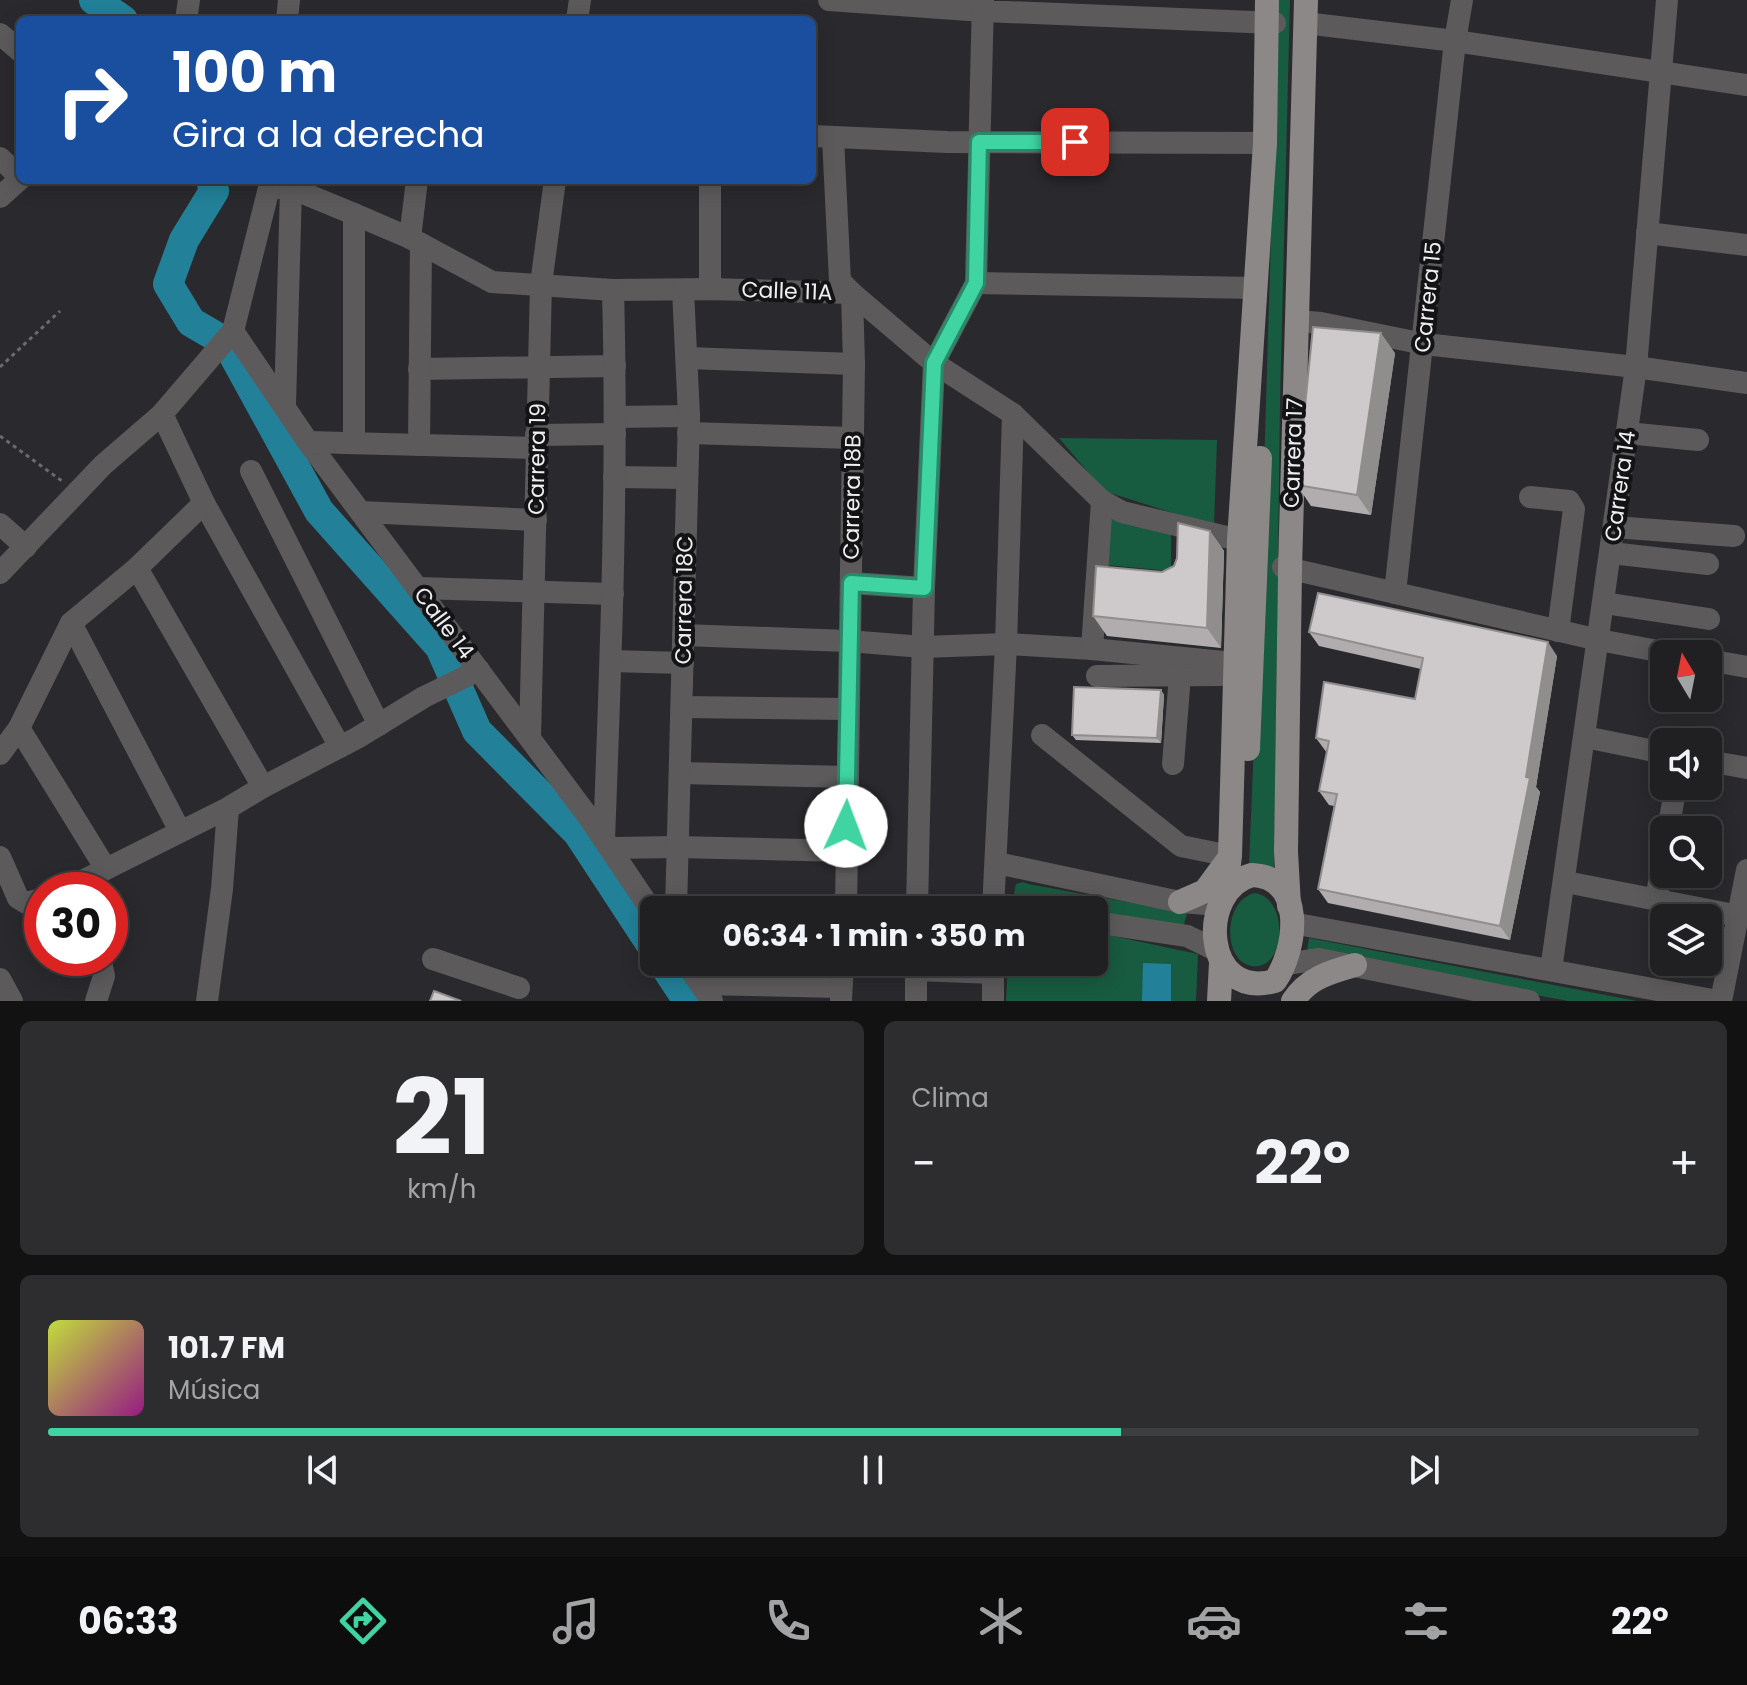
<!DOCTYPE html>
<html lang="es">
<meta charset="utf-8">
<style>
:root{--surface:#202022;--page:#2d2d2f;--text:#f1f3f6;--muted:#a2a3a5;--line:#3d3e40;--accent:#3fd4a2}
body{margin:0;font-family:Poppins,sans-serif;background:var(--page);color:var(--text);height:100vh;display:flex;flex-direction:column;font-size:30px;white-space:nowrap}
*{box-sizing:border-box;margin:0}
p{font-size:26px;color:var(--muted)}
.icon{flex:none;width:44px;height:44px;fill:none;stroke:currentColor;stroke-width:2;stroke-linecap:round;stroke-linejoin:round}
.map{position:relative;height:1001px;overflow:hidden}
.drawer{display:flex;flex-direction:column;gap:20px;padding:20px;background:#121213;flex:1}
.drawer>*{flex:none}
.top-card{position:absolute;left:16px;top:16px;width:800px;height:168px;border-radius:12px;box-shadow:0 4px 20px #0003,0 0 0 2px var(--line);background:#1a4fa0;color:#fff;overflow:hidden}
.needle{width:52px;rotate:350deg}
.tools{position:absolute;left:1650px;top:640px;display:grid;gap:16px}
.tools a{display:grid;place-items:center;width:72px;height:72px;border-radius:12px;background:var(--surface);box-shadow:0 4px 20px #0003,0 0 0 2px var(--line);font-size:40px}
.speed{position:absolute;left:24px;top:872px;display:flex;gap:16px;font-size:40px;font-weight:700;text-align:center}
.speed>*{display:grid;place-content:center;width:104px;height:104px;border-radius:50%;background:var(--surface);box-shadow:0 4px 20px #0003,0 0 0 2px var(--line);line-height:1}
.speed .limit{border:12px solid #d22;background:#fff;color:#111}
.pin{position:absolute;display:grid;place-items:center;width:68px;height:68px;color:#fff;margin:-34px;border-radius:16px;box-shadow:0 4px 12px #0006}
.me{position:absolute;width:88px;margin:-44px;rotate:2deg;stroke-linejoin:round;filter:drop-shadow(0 0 6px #0008)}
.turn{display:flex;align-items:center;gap:28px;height:168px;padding:0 24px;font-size:36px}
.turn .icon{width:104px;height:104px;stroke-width:2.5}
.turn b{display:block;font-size:56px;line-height:68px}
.big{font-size:60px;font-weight:700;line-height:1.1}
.drawer .widget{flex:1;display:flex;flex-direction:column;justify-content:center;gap:12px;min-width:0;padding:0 28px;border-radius:12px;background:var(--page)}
.drawer .dial{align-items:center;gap:0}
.dial b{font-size:104px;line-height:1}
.song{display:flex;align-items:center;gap:24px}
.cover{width:96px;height:96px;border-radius:12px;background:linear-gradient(135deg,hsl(70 70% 55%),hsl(310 70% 35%))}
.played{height:8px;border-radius:4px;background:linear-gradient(90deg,var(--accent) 65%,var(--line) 65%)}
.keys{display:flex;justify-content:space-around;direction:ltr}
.heat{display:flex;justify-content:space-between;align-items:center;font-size:44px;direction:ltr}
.drawer .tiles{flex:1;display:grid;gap:20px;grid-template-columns:1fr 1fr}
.widget:last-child{grid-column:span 2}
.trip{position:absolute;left:640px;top:896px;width:468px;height:80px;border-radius:12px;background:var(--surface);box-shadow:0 4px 20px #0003,0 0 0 2px var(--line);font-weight:700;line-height:80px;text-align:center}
.menu{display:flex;height:128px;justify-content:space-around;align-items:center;background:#0d0d0e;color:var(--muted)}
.menu .icon{width:56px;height:56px}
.menu .selected{color:var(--accent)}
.menu b{font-size:36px;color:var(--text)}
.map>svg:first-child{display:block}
.green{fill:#175b40}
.water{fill:#228199}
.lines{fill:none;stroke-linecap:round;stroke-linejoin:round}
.river{stroke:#228199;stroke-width:30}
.path{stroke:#6b6b6f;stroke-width:3;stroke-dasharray:4 4;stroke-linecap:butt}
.minor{stroke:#5c5a5a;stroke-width:22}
.major{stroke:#8c8888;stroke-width:24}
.wall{fill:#b1adae}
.shaded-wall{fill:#908d8d}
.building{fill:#cec9ca;stroke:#908d8d;stroke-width:2}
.route-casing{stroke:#298a69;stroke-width:20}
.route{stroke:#3fd4a2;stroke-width:14}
.labels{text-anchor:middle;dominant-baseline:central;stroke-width:8;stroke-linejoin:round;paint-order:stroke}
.street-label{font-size:22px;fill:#eeeef1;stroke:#131315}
</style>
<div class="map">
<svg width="1747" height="1001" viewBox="0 0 1747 1001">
<rect width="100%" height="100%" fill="#2a2a2e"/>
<!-- green -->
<g class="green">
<polygon points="1278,0 1290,0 1280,402 1274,868 1249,866 1261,570"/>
<polygon points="1059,438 1217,440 1214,526 1104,491"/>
<polygon points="1109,514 1171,532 1171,571 1106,565"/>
<polygon points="1023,882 1028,884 1187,913 1183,928 1019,898 1014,893 1016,884"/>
<path d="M 1255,893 C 1288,898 1286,963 1258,966 C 1222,970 1221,900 1255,893 Z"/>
<polygon points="1094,932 1198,954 1196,1001 1006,1001 1008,962 1094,962"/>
<polygon points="1309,938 1637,1001 1568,1001 1307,952"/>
</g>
<!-- water -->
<polygon class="water" points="1143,963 1171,964 1171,1001 1142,1001"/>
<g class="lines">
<!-- river -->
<g class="river">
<polyline points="94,0 123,20"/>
<polyline points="211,180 214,191 184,240 168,284 191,322 227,343 319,511 440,647 477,731 578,833 654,949"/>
<polyline points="662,962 688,1001"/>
</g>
<!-- path -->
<g class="path">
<polyline points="0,367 60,311"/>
<polyline points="0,436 62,481"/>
</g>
<!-- minor -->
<g class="minor">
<polyline points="829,0 983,11 1275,23"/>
<polyline points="186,20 189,0"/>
<polyline points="287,20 289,0"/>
<polyline points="577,20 580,0"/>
<polyline points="1305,23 1455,41 1747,85"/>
<polyline points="0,34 20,51"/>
<polyline points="812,136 947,142 1265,143"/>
<polyline points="833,138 840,281 852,293 854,364 846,910"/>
<polyline points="0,158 20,177"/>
<polyline points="271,188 291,188 354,214 410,238 492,282 613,290 710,289 852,293 934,363 1013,414 1102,501 1122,512 1239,540"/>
<polyline points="0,197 20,179"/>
<polyline points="354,214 354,443"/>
<polyline points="1647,233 1747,245"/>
<polyline points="410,238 417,180"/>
<polyline points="976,283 1256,288"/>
<polyline points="710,289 710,180"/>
<polyline points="1297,321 1321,323 1424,344 1636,367 1747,383"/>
<polyline points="233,331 308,442 590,819 654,914"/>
<polyline points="687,358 854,364"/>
<polyline points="419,369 615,366"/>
<polyline points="285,405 291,188"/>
<polyline points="162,414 204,503 340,747"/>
<polyline points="615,417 689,416"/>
<polyline points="688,433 853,438"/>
<polyline points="1627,433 1698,440"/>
<polyline points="536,435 615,434"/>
<polyline points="308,442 537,448"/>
<polyline points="419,445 421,244"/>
<polyline points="251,471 379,725"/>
<polyline points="614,477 687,478"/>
<polyline points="1530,497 1569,501 1574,509 1558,631"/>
<polyline points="361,512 536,520"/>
<polyline points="0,524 26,547"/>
<polyline points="1614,527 1734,536"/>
<polyline points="1611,553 1708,564"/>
<polyline points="1283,567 1599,640 1674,654"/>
<polyline points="137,568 263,787"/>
<polyline points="0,573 103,465 162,414 233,331 271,180"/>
<polyline points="851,583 924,588"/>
<polyline points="418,588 613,594"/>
<polyline points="1395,593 1455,41 1462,0"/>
<polyline points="1604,603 1709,619"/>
<polyline points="71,623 180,831"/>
<polyline points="683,635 848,641 923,647 1006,644 1092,649 1234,663"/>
<polyline points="1092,649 1102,501"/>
<polyline points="1708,660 1747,667"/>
<polyline points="611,661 683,663"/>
<polyline points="1097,676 1220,675"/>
<polyline points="682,707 848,709"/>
<polyline points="19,728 106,869"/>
<polyline points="1042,735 1181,846 1230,856"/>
<polyline points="1585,737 1664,753"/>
<polyline points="530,738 541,284 555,180"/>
<polyline points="0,754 19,728 71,623 137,568 204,503"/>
<polyline points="1708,761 1747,768"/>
<polyline points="1173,764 1180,675"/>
<polyline points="680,773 848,777"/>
<polyline points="1668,830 1676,786"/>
<path d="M 604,840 C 611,656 618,473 613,290"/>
<polyline points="612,848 676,847 845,851"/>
<polyline points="0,857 18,898 26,903 42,899"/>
<polyline points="997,863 1180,902 1220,905"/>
<polyline points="1566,882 1739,916"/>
<polyline points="64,890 228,808 263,787 357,738 424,697 479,670"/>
<polyline points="1656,900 1664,853"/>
<polyline points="993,906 1018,910"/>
<polyline points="676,910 689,416 683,290"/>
<polyline points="917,910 924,588 934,363 976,283 983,0"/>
<polyline points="993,910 1006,644 1013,414"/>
<polyline points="1094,922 1187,936 1216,950"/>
<polyline points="1292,923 1718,1001"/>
<polyline points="433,959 519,988"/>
<polyline points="685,962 712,1001"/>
<polyline points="1286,964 1319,959 1529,1001"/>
<polyline points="916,970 994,973"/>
<polyline points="1551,970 1636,367 1667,0"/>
<polyline points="0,979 12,1001"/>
<polyline points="700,984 841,987"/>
<polyline points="841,1000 843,962"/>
<polyline points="96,1001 104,976 100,958"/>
<polyline points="207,1001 222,889 228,808"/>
<polyline points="916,1001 916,962"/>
<polyline points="993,1001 993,962"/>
<polyline points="1721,1001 1747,870"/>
</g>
<!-- major -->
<g class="major">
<polyline points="1248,749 1260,458"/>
<path d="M 1252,875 C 1306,877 1297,949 1275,981 C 1202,1001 1197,889 1252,875 Z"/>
<polyline points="1225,895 1230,856 1239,540 1265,143 1267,0"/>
<polyline points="1180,902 1205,891 1227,861"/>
<polyline points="1289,906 1286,852 1290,568 1306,0"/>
<polyline points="1219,1001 1221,963"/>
<path d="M 1293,1001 C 1308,978 1330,972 1355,965"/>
</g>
</g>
<!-- wall -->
<g class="wall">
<polygon points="1395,353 1371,515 1311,506 1297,485"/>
<polygon points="1210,531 1224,551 1221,648 1107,636 1093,616 1162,572 1174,566"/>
<polygon points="1309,632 1557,656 1536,787 1540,792 1510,940 1328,903 1318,889 1334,806 1329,805 1319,791 1327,753 1316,738 1415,699 1421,669 1319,646"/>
<polygon points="1161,690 1164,695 1161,743 1076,740 1072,735"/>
</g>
<!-- shaded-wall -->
<g class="shaded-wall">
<polygon points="1381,333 1395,353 1371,515 1357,495"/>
<polygon points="1210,531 1224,551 1221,648 1207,628"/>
<polygon points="1548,642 1557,656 1536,787 1540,792 1510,940 1500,926 1526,777"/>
<polygon points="1161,690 1164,695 1161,743 1157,738"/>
</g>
<!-- building -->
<g class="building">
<polygon points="1313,327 1381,333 1357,495 1297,485"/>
<polygon points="1178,523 1210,531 1207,628 1093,616 1096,566 1162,572 1174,566 1177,558"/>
<polygon points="1318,593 1548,642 1526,777 1530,778 1500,926 1318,889 1337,794 1319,791 1329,741 1316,738 1324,682 1415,699 1423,658 1309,632"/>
<polygon points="1074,687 1161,690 1157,738 1072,735"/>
<polygon points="434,991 461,1001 430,1001"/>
</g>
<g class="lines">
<defs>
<polyline id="route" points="846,826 851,583 924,588 934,363 976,283 979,142 1075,142"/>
</defs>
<!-- route casing -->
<use href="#route" class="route-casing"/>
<!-- route -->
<use href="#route" class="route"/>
</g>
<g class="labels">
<!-- street labels -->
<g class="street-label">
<text transform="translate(787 291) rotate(2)">Calle 11A</text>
<text transform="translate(1428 297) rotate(-84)">Carrera 15</text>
<text transform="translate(1293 453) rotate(-88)">Carrera 17</text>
<text transform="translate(537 459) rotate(-89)">Carrera 19</text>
<text transform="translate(1620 486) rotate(-82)">Carrera 14</text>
<text transform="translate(852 497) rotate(-89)">Carrera 18B</text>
<text transform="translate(684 600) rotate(-89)">Carrera 18C</text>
<text transform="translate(444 623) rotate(53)">Calle 14</text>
</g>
</g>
</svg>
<div class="tools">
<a><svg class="needle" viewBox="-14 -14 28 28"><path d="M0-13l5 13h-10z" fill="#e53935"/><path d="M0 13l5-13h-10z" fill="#a2a3a5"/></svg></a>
<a><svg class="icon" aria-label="sound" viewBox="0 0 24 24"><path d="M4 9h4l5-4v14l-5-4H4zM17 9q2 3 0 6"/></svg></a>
<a><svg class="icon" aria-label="search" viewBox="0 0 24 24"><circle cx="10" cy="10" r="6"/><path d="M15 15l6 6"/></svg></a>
<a><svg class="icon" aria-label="layers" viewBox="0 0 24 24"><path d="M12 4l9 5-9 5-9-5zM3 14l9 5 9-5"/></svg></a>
</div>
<div class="speed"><div class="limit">30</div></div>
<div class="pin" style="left:1075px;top:142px;background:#d93025"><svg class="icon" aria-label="arrive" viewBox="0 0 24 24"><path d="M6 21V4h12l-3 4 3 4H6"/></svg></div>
<svg class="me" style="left:846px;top:826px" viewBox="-20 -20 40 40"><circle r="19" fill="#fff"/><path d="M0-13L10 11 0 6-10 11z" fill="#3fd4a2"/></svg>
<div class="trip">06:34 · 1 min · 350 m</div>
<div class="top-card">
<div class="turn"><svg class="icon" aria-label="right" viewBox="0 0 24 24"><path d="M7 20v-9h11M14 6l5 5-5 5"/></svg><div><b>100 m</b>Gira a la derecha</div></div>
</div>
</div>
<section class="drawer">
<div class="tiles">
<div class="widget dial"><b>21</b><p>km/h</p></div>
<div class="widget"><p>Clima</p>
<div class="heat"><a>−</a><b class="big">22°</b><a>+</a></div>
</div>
<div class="widget">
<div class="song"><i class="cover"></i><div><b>101.7 FM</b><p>Música</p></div></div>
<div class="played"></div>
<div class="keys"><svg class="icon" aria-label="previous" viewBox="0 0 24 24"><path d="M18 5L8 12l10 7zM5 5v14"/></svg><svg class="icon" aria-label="pause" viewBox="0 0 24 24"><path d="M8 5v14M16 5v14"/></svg><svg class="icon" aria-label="next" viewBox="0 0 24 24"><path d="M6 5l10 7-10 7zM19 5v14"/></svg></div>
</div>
</div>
</section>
<nav class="menu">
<b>06:33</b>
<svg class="icon selected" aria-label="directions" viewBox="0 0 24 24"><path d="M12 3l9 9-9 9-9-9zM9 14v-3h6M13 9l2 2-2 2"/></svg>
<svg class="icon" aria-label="music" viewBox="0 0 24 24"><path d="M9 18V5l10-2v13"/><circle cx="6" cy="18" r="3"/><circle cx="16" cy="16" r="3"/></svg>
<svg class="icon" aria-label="phone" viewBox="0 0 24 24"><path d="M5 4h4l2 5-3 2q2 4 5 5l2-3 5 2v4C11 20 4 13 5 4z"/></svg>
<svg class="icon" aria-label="climate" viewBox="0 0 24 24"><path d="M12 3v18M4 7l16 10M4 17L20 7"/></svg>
<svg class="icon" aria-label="car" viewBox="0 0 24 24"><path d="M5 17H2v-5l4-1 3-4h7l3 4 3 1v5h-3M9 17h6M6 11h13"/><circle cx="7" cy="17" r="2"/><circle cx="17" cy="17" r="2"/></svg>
<svg class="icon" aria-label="filters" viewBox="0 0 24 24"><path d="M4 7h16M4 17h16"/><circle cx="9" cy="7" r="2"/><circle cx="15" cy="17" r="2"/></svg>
<b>22°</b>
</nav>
